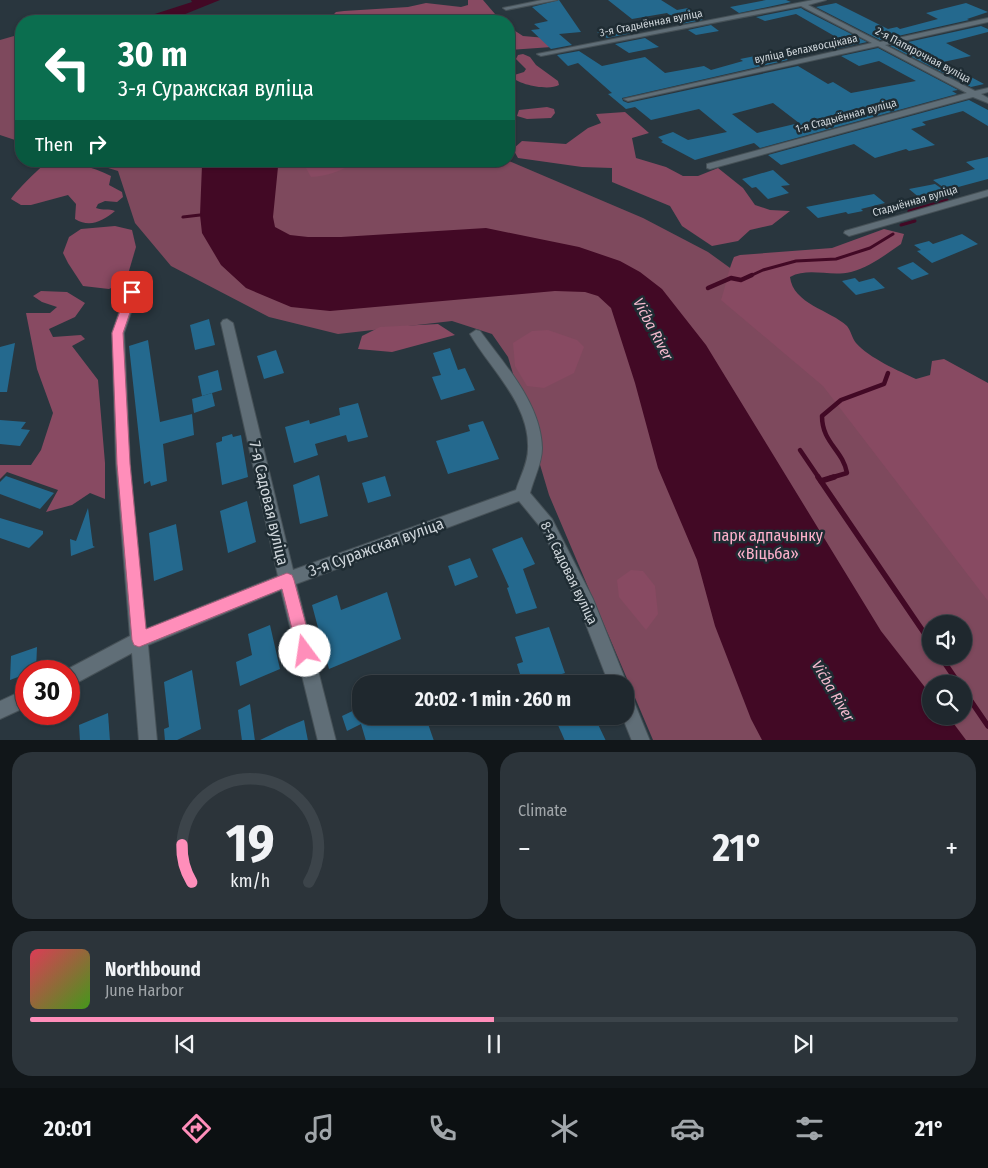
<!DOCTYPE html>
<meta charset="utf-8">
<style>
:root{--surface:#1f282e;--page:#2c343a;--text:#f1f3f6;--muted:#a1a6aa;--line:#3c444a;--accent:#ff8eba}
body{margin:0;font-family:"Fira Sans Condensed",sans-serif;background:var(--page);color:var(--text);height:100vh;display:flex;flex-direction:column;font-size:19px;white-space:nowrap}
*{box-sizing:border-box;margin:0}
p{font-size:16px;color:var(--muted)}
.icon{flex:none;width:28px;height:28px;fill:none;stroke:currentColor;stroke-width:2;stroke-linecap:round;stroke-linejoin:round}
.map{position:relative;height:740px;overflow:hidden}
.side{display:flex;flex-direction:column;gap:12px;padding:12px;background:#111619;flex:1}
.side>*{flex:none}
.banner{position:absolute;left:15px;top:15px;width:500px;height:152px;border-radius:20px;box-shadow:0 1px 4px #0004,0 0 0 1px var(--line);background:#0b6e4f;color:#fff;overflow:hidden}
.buttons{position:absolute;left:922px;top:615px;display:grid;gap:10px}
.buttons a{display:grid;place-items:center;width:50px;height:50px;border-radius:50%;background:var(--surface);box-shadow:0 1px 4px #0004,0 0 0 1px var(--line);font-size:25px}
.speed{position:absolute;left:15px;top:660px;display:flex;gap:10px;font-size:25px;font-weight:700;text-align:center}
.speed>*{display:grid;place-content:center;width:65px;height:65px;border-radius:50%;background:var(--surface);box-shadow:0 1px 4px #0004,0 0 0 1px var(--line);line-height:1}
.speed .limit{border:8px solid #d22;background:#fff;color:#111}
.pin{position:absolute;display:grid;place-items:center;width:42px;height:42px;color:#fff;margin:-21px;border-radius:10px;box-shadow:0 2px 8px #0006}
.me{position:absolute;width:55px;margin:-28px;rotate:346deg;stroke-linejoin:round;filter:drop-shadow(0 0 4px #0008)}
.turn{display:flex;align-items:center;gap:18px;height:105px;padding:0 20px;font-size:22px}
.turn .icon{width:65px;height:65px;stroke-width:2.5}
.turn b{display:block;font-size:35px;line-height:42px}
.then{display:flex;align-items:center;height:48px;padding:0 20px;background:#0003;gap:10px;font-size:19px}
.big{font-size:38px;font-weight:700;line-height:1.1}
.side .card{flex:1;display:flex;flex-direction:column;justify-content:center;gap:8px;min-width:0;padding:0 18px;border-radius:20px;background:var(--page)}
.side .dial{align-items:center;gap:0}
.dial svg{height:130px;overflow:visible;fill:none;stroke:var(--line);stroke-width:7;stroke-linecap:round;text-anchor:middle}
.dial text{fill:var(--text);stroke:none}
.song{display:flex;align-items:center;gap:15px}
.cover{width:60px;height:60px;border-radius:8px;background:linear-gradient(135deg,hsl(350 70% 55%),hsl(100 70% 35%))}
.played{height:5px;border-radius:2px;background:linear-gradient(90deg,var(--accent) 50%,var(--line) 50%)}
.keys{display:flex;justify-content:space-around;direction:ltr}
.heat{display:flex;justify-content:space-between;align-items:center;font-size:28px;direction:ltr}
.side .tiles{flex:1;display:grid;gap:12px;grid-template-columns:1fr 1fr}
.card:last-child{grid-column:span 2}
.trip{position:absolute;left:352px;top:675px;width:282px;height:50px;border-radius:20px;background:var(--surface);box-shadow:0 1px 4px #0004,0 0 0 1px var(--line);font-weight:700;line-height:50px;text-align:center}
.menu{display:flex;height:80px;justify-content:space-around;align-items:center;background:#0c1012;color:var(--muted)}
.menu .icon{width:35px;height:35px}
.menu .selected{color:var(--accent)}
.menu b{font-size:22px;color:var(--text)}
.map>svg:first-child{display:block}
.green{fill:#7e495d;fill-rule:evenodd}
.forest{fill:#884a62}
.water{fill:#420925}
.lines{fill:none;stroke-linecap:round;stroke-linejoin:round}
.stream-far2{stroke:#420925;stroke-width:3}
.stream-far1{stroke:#420925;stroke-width:4.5}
.stream{stroke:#420925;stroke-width:5.5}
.building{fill:#24698e;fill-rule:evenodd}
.minor-casing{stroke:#465157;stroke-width:2}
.minor{fill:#606e77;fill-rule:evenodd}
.route{fill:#ff8eba;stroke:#a65c79}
.labels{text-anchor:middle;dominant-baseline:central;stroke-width:5;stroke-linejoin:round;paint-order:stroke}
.far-street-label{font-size:11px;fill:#cfd6db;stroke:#1f2c33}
.street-label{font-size:14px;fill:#cfd6db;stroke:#1f2c33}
.water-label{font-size:15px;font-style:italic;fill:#f5bbcf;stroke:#1f2c33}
.near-street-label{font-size:16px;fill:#cfd6db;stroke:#1f2c33}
.near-park-label{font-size:16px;fill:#fdb0cb;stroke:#1f2c33}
</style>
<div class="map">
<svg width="988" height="741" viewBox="0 0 988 741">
<rect width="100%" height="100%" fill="#29363e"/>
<!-- green -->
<g class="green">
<polygon points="21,34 21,142 0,135 0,40"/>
<path d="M 85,161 L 509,161 L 643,218 L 708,252 L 798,317 L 988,505 L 988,740 L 653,740 L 549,495 L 508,357 L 492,334 L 452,321 L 338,334 L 269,317 L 171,266 L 135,223 L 118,171 ZM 931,624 L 964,624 L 964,656 L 931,656 ZM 931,684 L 964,684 L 964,716 L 931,716 Z"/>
</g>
<!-- forest -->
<g class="forest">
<path d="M 468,0 L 483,0 L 501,21 L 362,21 L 363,18 C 353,13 343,21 331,17 L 336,12 L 344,11 L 408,7 L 426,3 L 461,7 L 468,5 Z"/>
<polygon points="509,27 523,36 546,38 552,47 509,50"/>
<path d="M 523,54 L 530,57 L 536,65 L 558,81 L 559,85 C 549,91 518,85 511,76 L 524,72 L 526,69 L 516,59 L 518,55 Z"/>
<polygon points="547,107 554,109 555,113 551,118 527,119 517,116 519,110"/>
<polygon points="625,112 649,133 632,138 636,158 666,167 683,176 698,176 718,168 743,188 755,205 770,210 790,211 772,225 750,230 738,241 712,246 682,226 670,206 612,182 612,168 582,167 518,158 513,149 522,141 566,144 588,128 601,123 596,114"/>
<path d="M 49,161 C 70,161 93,167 111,176 L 109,185 L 122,192 L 123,197 L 117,202 L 105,201 L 98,204 L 96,208 C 103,211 109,208 115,211 C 103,221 90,228 75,219 L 76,204 L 68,195 L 31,205 L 21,205 L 11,199 C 16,191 42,165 49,161 Z"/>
<path d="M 356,162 C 341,171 328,176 311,177 L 306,168 L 324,163 Z"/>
<polygon points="115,226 132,230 136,247 126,281 109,289 83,286 68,263 63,253 69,237 81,229"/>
<path d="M 884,229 L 904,234 L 901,244 C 885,255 870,267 851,272 C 829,277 809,267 790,277 C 793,304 830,310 847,326 C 851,331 852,338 856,343 C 869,358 899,371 916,379 L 930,375 L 932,361 L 944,359 L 988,383 L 988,601 L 823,386 L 721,300 C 726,285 728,271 734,257 L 740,255 L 832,248 Z"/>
<polygon points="41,291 67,292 85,303 75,317 49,329 53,337 81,335 85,339 72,346 98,380 105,463 105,499 90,493 72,505 46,512 58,490 7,472 0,479 0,465 31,465 41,450 53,413 37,369 26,313 50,313 57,307 42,302 33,296"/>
<polygon points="438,324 455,335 392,352 358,349 362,336 380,327"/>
<polygon points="548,330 577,340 584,347 574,373 544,388 527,386 515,366 513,343 532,331"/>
<polygon points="631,570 643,571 655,586 658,614 646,630 619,597 617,580"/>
</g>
<!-- water -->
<g class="water">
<polygon points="191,0 220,0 168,21 133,21 192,2"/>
<polygon points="199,161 277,161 278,167 273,217 275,227 290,235 308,237 341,237 486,228 579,247 620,261 640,272 662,289 706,345 881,631 931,695 931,716 948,716 966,740 762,740 751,719 715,626 697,560 658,468 635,383 611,308 598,296 585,292 555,291 330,311 291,307 246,288 221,265 202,233 200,215 202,165"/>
</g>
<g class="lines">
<!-- stream-far2 -->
<g class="stream-far2">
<polyline points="909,211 947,200"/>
<polyline points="183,217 200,215"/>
<polyline points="901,225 915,221"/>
<polyline points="750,276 763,270 796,261 836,259 870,248 893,234"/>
</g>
<!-- stream-far1 -->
<g class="stream-far1">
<polyline points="708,288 731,278 741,280 752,275"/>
<polyline points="800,450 819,478"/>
<path d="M 830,478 L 847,473 C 843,450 822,443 822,416 L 841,400 L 884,384 L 888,373"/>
</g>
<!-- stream -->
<g class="stream">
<polyline points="818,477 931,643"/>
<polyline points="821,481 834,477"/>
<polyline points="940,656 959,684"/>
<polyline points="964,691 988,726"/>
</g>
</g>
<!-- building -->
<g class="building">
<polygon points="559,0 581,32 559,34 572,45 551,49 531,30 540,29 534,24 548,21 532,7"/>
<polygon points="608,0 661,0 677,10 688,8 703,20 681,24 667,13 632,19"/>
<polygon points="766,0 786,0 791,2 739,13 730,7"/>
<polygon points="836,3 888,29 897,27 900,29 938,19 926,13 966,3 988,12 967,19 969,20 880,40 816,7"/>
<polygon points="801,8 804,10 867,42 831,50 822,46 843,41 796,14 765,21 756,17"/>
<polygon points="627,25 638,32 607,38 597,32"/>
<polygon points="711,25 719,31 696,35 688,30"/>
<polygon points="981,26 988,29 988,32 946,43 971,56 943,62 984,84 971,87 890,46"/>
<polygon points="645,38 659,47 629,53 615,44"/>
<path d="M 878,48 L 958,90 L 952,91 L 957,94 L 760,148 L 754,143 L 695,160 L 661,142 L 663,141 L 658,137 L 673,132 L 688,140 L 727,132 L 699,109 L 651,120 L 635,107 L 626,109 L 608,94 L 612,93 L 578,63 L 568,66 L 557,55 L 579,51 L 602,66 L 645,57 L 665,73 L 704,66 L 711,70 L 743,61 L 740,59 L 776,52 L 788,60 L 622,98 L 623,101 L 628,103 L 798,66 L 828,84 L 833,82 L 851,93 L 916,81 L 879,61 L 859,66 L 841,56 ZM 773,103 L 799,123 L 757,133 L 732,114 Z"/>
<polygon points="969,100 988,110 988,126 963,111 922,122 926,125 911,129 935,145 909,151 906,149 875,158 854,144 781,165 768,155"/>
<polygon points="988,157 988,179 947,190 933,180 975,169 966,162"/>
<polygon points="773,170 790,185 781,186 789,193 768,199 756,187 752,188 742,179"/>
<polygon points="935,184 948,193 921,199 909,189"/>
<polygon points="874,194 885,203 861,209 863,211 848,214 846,212 818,218 806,207"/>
<polygon points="962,234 978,244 932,263 917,251 921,250 914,245 929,241 933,244"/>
<polygon points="913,262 929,274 912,280 897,268"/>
<polygon points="855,278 859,282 874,278 885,288 856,295 842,281"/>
<polygon points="209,319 215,345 195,350 190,325"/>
<polygon points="148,340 160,422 192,414 194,435 163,444 167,481 151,486 150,481 144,484 129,346"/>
<polygon points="15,343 7,392 0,392 0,347"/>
<polygon points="450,348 458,370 465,368 475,390 441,400 432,377 441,375 433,353"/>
<polygon points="276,350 284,373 264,379 257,356"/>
<polygon points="218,370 222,390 202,396 198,376"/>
<polygon points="212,393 215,406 194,413 192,399"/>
<polygon points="358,403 368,437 348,442 346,435 315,444 318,455 294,463 285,427 309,420 310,424 340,415 339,408"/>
<polygon points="0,420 26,422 21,429 30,430 20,446 0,444"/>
<polygon points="483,421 499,459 448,474 436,441 470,431 468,425"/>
<polygon points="232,434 233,437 241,435 248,477 222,485 216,443 222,441 222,437"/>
<polygon points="319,475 328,516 300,524 293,485"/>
<polygon points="6,476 54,493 40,509 0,494 0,482"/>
<polygon points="385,476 391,496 368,503 362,483"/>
<polygon points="247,501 256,542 228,553 220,511"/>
<polygon points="88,508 93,546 95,547 71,556 70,539 76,541"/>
<polygon points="0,518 43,531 43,534 29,548 0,538"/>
<polygon points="176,524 183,570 154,581 149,533"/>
<polygon points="522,537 535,564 523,569 537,608 516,614 507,588 509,587 492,549"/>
<polygon points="470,558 478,577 455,586 448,566"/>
<polygon points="387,592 401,639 329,669 312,605 337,595 341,610"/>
<polygon points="270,625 280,669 240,686 236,662 252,655 248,634"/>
<polygon points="549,627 565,673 530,684 523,684 517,664 523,662 515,637"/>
<polygon points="37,647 36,670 26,671 26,674 10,680 11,656"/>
<polygon points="192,670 201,729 175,741 165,741 164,729 169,727 164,682"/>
<polygon points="250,704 255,741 242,741 238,710"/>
<polygon points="361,707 361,716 406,716 409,726 426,718 434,741 366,741 361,724 347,731 342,716"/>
<polygon points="108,713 110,741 80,741 79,725"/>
<polygon points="554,716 594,716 606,741 565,741"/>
<polygon points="304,720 308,741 258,741 287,727"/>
</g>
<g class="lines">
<defs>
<g id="minor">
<polygon points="542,0 557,0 506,10 503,8"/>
<polygon points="813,0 826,0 808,5 880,42 988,18 988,22 885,45 975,91 988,88 988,92 981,94 988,98 988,103 973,97 710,169 707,168 707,164 967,93 878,46 628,101 624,99 872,43 801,6 541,56 537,54"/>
<polygon points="988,190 988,196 849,236 844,233 845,231"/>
<path d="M 132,288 L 138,292 L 124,333 L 130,464 L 146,629 L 278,576 L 221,323 L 223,320 L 227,319 L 233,323 L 293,570 L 516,490 C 520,477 528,463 528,449 C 530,404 491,370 470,334 L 476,330 L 480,331 C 505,365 541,404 542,448 C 542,463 534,478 530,493 L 552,519 L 593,599 L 627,684 L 626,685 L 626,684 L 609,684 L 580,609 L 542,529 L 519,501 L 296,584 L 336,741 L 318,741 L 281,590 L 148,645 L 157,741 L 139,741 L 132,653 L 69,687 L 69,671 L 64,671 L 130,636 L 116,464 L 112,333 L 126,292 Z"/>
<polygon points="26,689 26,707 0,719 0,701"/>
<polygon points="626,694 632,697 650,741 632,741 622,716 626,716"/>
</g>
</defs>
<!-- minor casing -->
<use href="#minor" class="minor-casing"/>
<!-- minor -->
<use href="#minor" class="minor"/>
</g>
<!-- route -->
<polygon class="route" points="132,288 137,292 123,333 130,464 146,629 287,573 292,575 294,580 313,651 310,657 305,659 299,657 282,589 139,647 134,645 132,640 117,464 112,333 127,292"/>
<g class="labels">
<!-- far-street labels -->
<g class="far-street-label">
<text transform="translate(651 23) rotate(-11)">3-я Стадыённая вуліца</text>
<text transform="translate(806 49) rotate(-12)">вуліца Белахвосцікава</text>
<text transform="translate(923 55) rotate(28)">2-я Папярочная вуліца</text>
<text transform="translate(846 116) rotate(-15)">1-я Стадыённая вуліца</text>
<text transform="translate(915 201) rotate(-16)">Стадыённая вуліца</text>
</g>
<!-- street labels -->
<g class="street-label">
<text transform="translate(569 573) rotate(64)">8-я Садовая вуліца</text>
</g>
<!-- water labels -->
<g class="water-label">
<text transform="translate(653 329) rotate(62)">Vićba River</text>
<text transform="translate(833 691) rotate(59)">Vićba River</text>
</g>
<!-- near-street labels -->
<g class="near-street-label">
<text transform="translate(269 503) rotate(77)">7-я Садовая вуліца</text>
<text transform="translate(376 547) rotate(-20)">3-я Суражская вуліца</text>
</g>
<!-- near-park labels -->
<g class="near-park-label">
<text x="768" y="535">парк адпачынку<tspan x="768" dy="18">«Віцьба»</tspan></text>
</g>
</g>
</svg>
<div class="buttons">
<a><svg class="icon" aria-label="sound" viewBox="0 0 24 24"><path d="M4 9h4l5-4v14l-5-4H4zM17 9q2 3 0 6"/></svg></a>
<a><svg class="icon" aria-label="search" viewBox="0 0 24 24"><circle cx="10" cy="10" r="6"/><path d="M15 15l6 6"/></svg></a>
</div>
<div class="speed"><div class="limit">30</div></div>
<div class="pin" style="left:132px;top:292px;background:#d93025"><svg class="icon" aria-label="arrive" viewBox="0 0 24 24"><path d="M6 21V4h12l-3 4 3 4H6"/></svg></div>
<svg class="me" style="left:305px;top:651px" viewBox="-20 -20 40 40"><circle r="19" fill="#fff"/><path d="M0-13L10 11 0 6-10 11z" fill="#ff8eba"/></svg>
<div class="trip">20:02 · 1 min · 260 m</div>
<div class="banner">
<div class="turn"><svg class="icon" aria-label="left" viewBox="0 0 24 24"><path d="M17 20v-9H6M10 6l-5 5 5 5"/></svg><div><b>30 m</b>3-я Суражская вуліца</div></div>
<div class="then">Then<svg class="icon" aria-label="right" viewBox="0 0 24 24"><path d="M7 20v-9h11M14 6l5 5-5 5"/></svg></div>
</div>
</div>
<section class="side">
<div class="tiles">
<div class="card dial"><svg viewBox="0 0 100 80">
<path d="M14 69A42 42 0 1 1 86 69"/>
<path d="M14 69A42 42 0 0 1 8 46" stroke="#ff8eba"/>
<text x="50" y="56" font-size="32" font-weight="700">19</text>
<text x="50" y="72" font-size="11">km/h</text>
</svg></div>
<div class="card"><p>Climate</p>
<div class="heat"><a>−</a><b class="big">21°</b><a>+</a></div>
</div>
<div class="card">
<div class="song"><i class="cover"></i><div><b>Northbound</b><p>June Harbor</p></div></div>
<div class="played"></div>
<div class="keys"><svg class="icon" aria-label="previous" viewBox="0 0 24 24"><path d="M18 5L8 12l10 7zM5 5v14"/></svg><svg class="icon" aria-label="pause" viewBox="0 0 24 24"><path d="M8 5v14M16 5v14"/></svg><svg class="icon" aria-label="next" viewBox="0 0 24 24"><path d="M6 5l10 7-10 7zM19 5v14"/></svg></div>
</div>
</div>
</section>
<nav class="menu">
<b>20:01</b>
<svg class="icon selected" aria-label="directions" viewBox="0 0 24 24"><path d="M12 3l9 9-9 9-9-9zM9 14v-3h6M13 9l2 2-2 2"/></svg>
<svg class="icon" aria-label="music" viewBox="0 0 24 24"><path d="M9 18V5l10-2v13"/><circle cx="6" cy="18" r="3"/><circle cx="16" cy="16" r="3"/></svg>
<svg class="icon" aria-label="phone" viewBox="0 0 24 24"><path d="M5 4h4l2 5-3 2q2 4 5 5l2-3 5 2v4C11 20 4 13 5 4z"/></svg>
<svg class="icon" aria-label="climate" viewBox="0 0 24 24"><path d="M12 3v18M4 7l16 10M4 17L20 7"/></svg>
<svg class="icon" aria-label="car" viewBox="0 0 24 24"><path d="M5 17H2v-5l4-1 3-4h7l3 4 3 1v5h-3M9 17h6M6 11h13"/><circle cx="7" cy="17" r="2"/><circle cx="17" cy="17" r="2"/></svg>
<svg class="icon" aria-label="filters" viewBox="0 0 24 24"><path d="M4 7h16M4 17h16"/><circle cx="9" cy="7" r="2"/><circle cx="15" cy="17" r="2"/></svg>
<b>21°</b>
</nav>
